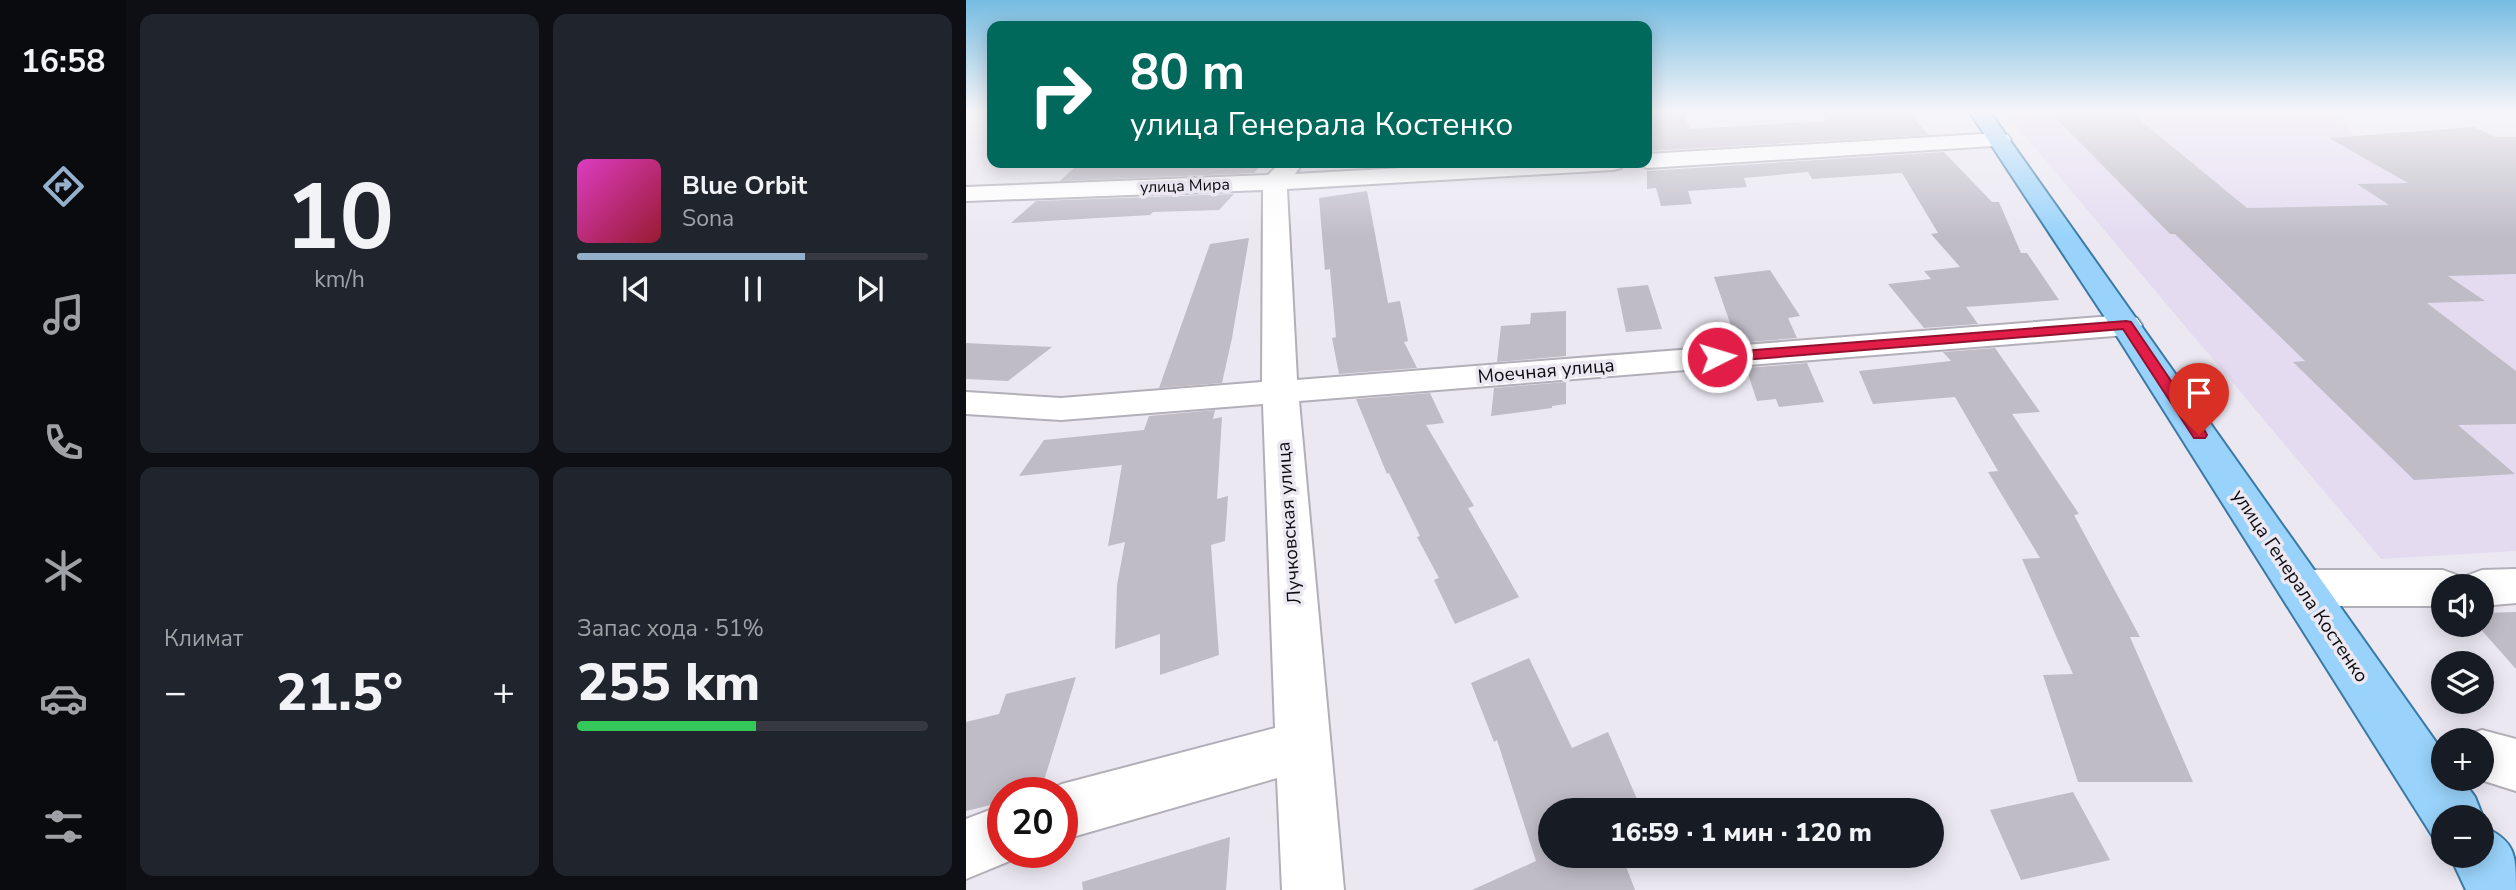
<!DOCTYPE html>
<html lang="ru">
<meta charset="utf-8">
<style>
:root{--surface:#171b24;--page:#20242c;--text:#f1f3f6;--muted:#9ea1a6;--line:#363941;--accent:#95b0cb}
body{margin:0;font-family:"Nunito Sans",sans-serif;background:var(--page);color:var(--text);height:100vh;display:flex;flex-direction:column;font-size:26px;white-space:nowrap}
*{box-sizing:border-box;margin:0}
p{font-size:23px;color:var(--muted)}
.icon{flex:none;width:38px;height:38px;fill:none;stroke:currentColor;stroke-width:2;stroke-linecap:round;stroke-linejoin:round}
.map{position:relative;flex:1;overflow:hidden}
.panel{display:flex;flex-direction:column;gap:14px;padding:14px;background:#0d0f14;width:840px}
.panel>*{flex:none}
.guide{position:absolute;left:21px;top:21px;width:665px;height:147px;border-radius:14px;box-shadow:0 4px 18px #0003;background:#00695c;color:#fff;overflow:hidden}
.fabs{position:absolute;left:1465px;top:574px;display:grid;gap:14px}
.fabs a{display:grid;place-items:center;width:63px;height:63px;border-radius:50%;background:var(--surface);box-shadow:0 4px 18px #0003;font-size:35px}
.speed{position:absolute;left:21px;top:777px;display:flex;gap:14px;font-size:35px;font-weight:700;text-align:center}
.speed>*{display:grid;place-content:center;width:91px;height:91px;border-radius:50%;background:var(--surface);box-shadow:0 4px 18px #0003;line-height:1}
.speed .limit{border:10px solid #d22;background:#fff;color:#111}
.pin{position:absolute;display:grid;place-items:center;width:60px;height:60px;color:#fff;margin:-72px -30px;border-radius:50% 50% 50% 0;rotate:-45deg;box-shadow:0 0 7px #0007}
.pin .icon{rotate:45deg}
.me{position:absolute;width:77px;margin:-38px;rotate:85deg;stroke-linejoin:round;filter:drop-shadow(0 0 5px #0008)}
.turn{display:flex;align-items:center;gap:24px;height:147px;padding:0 28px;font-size:32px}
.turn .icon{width:91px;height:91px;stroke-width:2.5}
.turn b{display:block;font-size:49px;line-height:60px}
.big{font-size:52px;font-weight:800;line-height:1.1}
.panel .widget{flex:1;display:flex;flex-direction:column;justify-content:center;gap:10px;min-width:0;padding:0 24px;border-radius:14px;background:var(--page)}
.panel .dial{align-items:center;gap:0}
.dial b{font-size:91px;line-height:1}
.song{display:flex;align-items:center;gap:21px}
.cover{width:84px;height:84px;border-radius:10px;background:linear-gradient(135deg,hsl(310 70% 55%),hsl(350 70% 35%))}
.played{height:7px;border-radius:4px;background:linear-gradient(90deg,var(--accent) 65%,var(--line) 65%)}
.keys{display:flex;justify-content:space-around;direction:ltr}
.heat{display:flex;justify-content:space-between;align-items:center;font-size:38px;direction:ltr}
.charge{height:10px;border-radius:5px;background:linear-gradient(90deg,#34c759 51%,var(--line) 0)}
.panel .tiles{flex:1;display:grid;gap:14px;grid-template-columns:repeat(2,1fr)}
.trip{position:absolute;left:572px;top:798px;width:406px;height:70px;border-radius:35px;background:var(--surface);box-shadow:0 4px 18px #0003;font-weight:800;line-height:70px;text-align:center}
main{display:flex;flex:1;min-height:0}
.dock{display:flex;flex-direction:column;width:126px;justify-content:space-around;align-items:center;background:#090b0e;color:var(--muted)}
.dock .icon{width:49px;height:49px}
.dock .on{color:var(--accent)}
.dock b{font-size:32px;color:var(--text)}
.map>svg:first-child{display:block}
.medical{fill:#e4dbf1}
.building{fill:#bfbcc6}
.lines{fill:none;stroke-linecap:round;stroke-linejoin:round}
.minor-casing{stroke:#b2afb9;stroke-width:4}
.major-casing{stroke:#3c7aa6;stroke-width:4}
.minor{fill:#fff;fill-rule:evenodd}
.major{fill:#99d3fb;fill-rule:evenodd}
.route{fill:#e11d48;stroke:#92132f;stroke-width:2}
.labels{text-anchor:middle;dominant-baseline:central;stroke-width:7;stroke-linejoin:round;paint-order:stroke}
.far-street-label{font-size:16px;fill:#0d0c0f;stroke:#ebe8f2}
.street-label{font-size:19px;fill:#0d0c0f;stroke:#ebe8f2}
</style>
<main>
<nav class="dock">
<b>16:58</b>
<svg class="icon on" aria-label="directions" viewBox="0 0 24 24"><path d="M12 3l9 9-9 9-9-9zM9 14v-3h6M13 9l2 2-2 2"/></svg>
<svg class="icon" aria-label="music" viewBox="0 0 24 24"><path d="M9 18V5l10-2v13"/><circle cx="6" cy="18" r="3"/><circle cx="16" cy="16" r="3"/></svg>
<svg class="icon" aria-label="phone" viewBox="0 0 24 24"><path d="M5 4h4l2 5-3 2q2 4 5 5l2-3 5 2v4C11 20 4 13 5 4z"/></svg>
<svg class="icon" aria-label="climate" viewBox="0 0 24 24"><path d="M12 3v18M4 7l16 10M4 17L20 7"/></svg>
<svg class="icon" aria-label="car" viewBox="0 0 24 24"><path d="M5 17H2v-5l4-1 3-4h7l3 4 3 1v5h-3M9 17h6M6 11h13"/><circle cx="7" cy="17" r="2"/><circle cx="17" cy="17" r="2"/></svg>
<svg class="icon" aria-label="filters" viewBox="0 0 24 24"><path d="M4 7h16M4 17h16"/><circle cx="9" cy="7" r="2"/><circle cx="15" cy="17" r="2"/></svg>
</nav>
<section class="panel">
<div class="tiles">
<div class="widget dial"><b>10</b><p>km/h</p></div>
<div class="widget">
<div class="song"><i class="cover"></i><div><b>Blue Orbit</b><p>Sona</p></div></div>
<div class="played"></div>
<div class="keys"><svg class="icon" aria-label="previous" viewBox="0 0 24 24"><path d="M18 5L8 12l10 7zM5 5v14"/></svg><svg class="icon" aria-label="pause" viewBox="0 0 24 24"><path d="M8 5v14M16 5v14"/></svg><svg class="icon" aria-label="next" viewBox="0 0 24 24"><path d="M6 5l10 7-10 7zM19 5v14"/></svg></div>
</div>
<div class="widget"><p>Климат</p>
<div class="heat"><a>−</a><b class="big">21.5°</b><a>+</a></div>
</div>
<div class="widget"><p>Запас хода · 51%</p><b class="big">255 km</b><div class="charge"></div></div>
</div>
</section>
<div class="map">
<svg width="1550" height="890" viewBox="0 0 1550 890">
<rect width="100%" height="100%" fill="#ebe8f2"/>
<!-- medical -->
<polygon class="medical" points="1038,111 1370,111 1386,133 1550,220 1550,551 1415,559"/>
<!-- building -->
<g class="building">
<polygon points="681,111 717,111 724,129 861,121 854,111 941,111 963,135 681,151"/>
<polygon points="1083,111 1163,111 1281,208 1423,205 1391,184 1442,183 1363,138 1508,127 1530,137 1550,137 1550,274 1482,276 1519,301 1461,303 1550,371 1550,424 1492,425 1549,474 1448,480 1327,362 1339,361 1209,234 1204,234"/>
<polygon points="978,152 1026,202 1033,202 1055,253 1061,253 1093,300 1000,307 1012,324 958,328 922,284 965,279 958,271 994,267 965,234 972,233 936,173 846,179 842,172 778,178 781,187 722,191 726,204 695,206 690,188 681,189 681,171"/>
<polygon points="156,163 297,163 288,173 94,181 111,165"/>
<polygon points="401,191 422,303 434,301 442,341 438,342 451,368 373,374 366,338 370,337 364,269 359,270 353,198"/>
<polygon points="268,194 253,210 187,212 184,215 45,223 70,201"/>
<polygon points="283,238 266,338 256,383 193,388 244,244"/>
<polygon points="804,270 834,316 822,318 831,338 771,343 748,277"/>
<polygon points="682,285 696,329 660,332 651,288"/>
<polygon points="600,311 600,356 531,362 535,326 564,324 565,313"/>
<polygon points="0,343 86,347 42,381 0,379"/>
<polygon points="1029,348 1074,412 1046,414 1113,514 1108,515 1174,637 1164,637 1227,782 1112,782 1077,675 1107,674 1056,559 1074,558 1022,472 1032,471 989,397 907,404 893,371 985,361 977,352"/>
<polygon points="841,363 858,402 813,407 810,399 791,401 780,368"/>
<polygon points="600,382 600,404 586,406 586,408 525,416 528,388"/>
<polygon points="464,393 478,423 460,425 508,506 502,508 553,597 489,624 468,580 473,578 451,537 454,536 423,473 421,474 390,399"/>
<polygon points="249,410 247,419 256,417 251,499 262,496 259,541 245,545 253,655 194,675 194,634 149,649 151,585 159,542 142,546 156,465 53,476 78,440 178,430 183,416"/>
<polygon points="1550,612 1550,669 1511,625 1516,625 1516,613"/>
<polygon points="563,658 606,748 642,732 671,799 646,810 584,810 584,856 656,856 669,890 506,890 570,861 531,740 528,742 505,683"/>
<polygon points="110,677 75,790 73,793 37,793 37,802 0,811 0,722 33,714 40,694"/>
<polygon points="1107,792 1144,860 1055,880 1024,810"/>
<polygon points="264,837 260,890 117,890 116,882"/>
</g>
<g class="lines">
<defs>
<g id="minor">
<polygon points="1034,133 1042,135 1045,140 1042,145 681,168 671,163 681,163 681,154"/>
<polygon points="314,163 337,163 329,174 527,163 659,163 655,168 647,170 321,189 331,380 1160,315 1171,318 1176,325 1171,332 1160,335 333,401 378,890 316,890 311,778 96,840 96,793 75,793 96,784 309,728 297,404 95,420 0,414 0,392 95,398 296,382 297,190 0,201 0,187 302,175"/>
<polygon points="1550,569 1550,603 1516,606 1516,586 1477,586 1477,606 1335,606 1319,600 1312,588 1319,576 1335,570 1477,570 1493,576 1497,581 1500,576 1516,570"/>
<polygon points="1516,730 1550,739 1550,791 1512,779 1516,779 1516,740 1495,740 1496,737"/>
<polygon points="37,805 37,852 59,852 58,855 0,879 0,819"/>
</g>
<g id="major">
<polygon points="1003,111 1023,111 1477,752 1477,779 1496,779 1509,797 1517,817 1516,822 1516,817 1477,817 1477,841 1467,837 1144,325"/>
<path d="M 1516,826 C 1550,841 1550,855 1550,890 L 1500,890 L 1484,856 L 1516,856 Z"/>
</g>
</defs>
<!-- minor casing -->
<use href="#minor" class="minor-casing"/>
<!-- major casing -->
<use href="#major" class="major-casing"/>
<!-- minor -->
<use href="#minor" class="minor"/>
<!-- major -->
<use href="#major" class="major"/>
</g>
<!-- sky -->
<linearGradient id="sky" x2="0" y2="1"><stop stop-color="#76bce1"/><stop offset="0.47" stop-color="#f6f5f9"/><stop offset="1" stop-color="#f6f5f9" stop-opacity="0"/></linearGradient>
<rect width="1550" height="236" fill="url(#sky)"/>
<!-- route -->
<polygon class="route" points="1160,321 1165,322 1239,431 1241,435 1239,438 1228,438 1157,329 751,362 744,357 751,353"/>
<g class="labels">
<!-- far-street labels -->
<g class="far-street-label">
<text transform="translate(219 186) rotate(-2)">улица Мира</text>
</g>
<!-- street labels -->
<g class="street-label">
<text transform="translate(580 371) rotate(-5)">Моечная улица</text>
<text transform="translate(323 523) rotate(-94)">Лучковская улица</text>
<text transform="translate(1334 586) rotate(56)">улица Генерала Костенко</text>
</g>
</g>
</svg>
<div class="fabs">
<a><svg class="icon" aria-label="sound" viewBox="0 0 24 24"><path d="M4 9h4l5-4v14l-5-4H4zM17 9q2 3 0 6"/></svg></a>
<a><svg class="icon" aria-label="layers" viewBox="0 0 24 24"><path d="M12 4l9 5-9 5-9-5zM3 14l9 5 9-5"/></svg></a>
<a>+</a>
<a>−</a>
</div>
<div class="speed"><div class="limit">20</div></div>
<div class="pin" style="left:1233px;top:435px;background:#d93025"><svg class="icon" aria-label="arrive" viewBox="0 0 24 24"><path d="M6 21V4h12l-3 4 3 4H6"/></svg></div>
<svg class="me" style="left:751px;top:357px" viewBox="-20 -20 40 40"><circle r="17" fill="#e11d48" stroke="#fff" stroke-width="3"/><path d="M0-11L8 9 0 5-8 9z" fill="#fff"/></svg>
<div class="trip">16:59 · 1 мин · 120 m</div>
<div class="guide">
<div class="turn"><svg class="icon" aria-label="right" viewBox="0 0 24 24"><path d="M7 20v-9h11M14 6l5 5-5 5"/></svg><div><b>80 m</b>улица Генерала Костенко</div></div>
</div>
</div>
</main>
